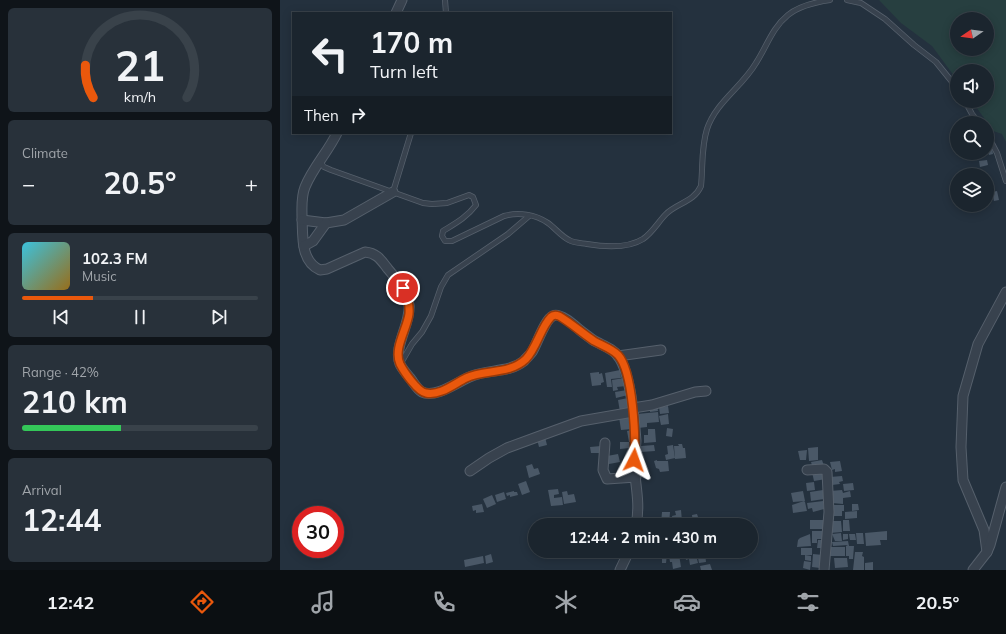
<!DOCTYPE html>
<meta charset="utf-8">
<style>
:root{--surface:#1b252e;--page:#28313a;--text:#f1f3f6;--muted:#a0a5aa;--line:#39424a;--accent:#ea580c}
body{margin:0;font-family:Mulish,sans-serif;background:var(--page);color:var(--text);height:100vh;display:flex;flex-direction:column;font-size:15px;white-space:nowrap}
*{box-sizing:border-box;margin:0}
p{font-size:13px;color:var(--muted)}
.icon{flex:none;width:22px;height:22px;fill:none;stroke:currentColor;stroke-width:2;stroke-linecap:round;stroke-linejoin:round}
.map{position:relative;flex:1;overflow:hidden}
.panel{display:flex;flex-direction:column;gap:8px;padding:8px;background:#0f1419;width:280px}
.panel>*{flex:none}
.banner{position:absolute;left:12px;top:12px;width:380px;height:122px;border-radius:0px;box-shadow:0 2px 10px #0003,0 0 0 1px var(--line);background:#1b252e;color:var(--text);overflow:hidden}
.needle{width:26px;rotate:257deg}
.fabs{position:absolute;left:670px;top:12px;display:grid;gap:8px}
.fabs a{display:grid;place-items:center;width:44px;height:44px;border-radius:50%;background:var(--surface);box-shadow:0 2px 10px #0003,0 0 0 1px var(--line);font-size:20px}
.speed{position:absolute;left:12px;top:506px;display:flex;gap:8px;font-size:20px;font-weight:700;text-align:center}
.speed>*{display:grid;place-content:center;width:52px;height:52px;border-radius:50%;background:var(--surface);box-shadow:0 2px 10px #0003,0 0 0 1px var(--line);line-height:1}
.speed .limit{border:6px solid #d22;background:#fff;color:#111}
.pin{position:absolute;display:grid;place-items:center;width:34px;height:34px;color:#fff;margin:-17px;border:2px solid #fff;border-radius:50%;box-shadow:0 1px 4px #0007}
.me{position:absolute;width:44px;margin:-22px;rotate:4deg;stroke-linejoin:round;filter:drop-shadow(0 0 3px #0008)}
.turn{display:flex;align-items:center;gap:14px;height:84px;padding:0 12px;font-size:18px}
.turn .icon{width:52px;height:52px;stroke-width:2.5}
.turn b{display:block;font-size:28px;line-height:34px}
.then{display:flex;align-items:center;height:38px;padding:0 12px;background:#0003;gap:8px;font-size:15px}
.big{font-size:30px;font-weight:700;line-height:1.1}
.panel .tile{flex:1;display:flex;flex-direction:column;justify-content:center;gap:6px;min-width:0;padding:0 14px;border-radius:6px;background:var(--page)}
.panel .dial{align-items:center;gap:0}
.dial svg{height:104px;overflow:visible;fill:none;stroke:var(--line);stroke-width:7;stroke-linecap:round;text-anchor:middle}
.dial text{fill:var(--text);stroke:none}
.song{display:flex;align-items:center;gap:12px}
.cover{width:48px;height:48px;border-radius:6px;background:linear-gradient(135deg,hsl(190 70% 55%),hsl(40 70% 35%))}
.played{height:4px;border-radius:2px;background:linear-gradient(90deg,var(--accent) 30%,var(--line) 30%)}
.keys{display:flex;justify-content:space-around;direction:ltr}
.heat{display:flex;justify-content:space-between;align-items:center;font-size:22px;direction:ltr}
.charge{height:6px;border-radius:3px;background:linear-gradient(90deg,#34c759 42%,var(--line) 0)}
.trip{position:absolute;left:248px;top:518px;width:230px;height:40px;border-radius:20px;background:var(--surface);box-shadow:0 2px 10px #0003,0 0 0 1px var(--line);font-weight:700;line-height:40px;text-align:center}
.menu{display:flex;height:64px;justify-content:space-around;align-items:center;background:#0b0f12;color:var(--muted)}
.menu .icon{width:28px;height:28px}
.menu .current{color:var(--accent)}
.menu b{font-size:18px;color:var(--text)}
main{display:flex;flex:1;min-height:0}
.map>svg:first-child{display:block}
.green{fill:#273f40;fill-rule:evenodd}
.building{fill:#4a5867}
.lines{fill:none;stroke-linecap:round;stroke-linejoin:round}
.service-casing{stroke:#56606c;stroke-width:6}
.minor-casing{stroke:#56606c;stroke-width:11}
.service{stroke:#38424e;stroke-width:4.5}
.minor{stroke:#38424e;stroke-width:9}
.route-casing{stroke:#983908;stroke-width:10}
.route{stroke:#ea580c;stroke-width:7}
</style>
<main>
<section class="panel">
<div class="tile dial"><svg viewBox="0 0 100 80">
<path d="M14 69A42 42 0 1 1 86 69"/>
<path d="M14 69A42 42 0 0 1 8 44" stroke="#ea580c"/>
<text x="50" y="56" font-size="32" font-weight="700">21</text>
<text x="50" y="72" font-size="11">km/h</text>
</svg></div>
<div class="tile"><p>Climate</p>
<div class="heat"><a>−</a><b class="big">20.5°</b><a>+</a></div>
</div>
<div class="tile">
<div class="song"><i class="cover"></i><div><b>102.3 FM</b><p>Music</p></div></div>
<div class="played"></div>
<div class="keys"><svg class="icon" aria-label="previous" viewBox="0 0 24 24"><path d="M18 5L8 12l10 7zM5 5v14"/></svg><svg class="icon" aria-label="pause" viewBox="0 0 24 24"><path d="M8 5v14M16 5v14"/></svg><svg class="icon" aria-label="next" viewBox="0 0 24 24"><path d="M6 5l10 7-10 7zM19 5v14"/></svg></div>
</div>
<div class="tile"><p>Range · 42%</p><b class="big">210 km</b><div class="charge"></div></div>
<div class="tile"><p>Arrival</p><b class="big">12:44</b></div>
</section>
<div class="map">
<svg width="726" height="570" viewBox="0 0 726 570">
<rect width="100%" height="100%" fill="#24313e"/>
<!-- green -->
<path class="green" d="M 599,0 L 726,0 L 726,142 L 722,134 L 713,131 L 692,101 L 707,101 L 707,71 L 677,71 L 677,80 L 652,46 L 621,23 ZM 677,19 L 707,19 L 707,49 L 677,49 Z"/>
<!-- building -->
<g class="building">
<polygon points="712,148 713,154 709,155 707,149"/>
<polygon points="707,160 708,165 700,167 699,161"/>
<polygon points="717,191 719,200 714,201 712,192"/>
<polygon points="340,370 341,378 331,379 332,387 327,387 325,373"/>
<polygon points="319,372 319,374 322,373 324,382 321,383 321,385 312,386 310,373"/>
<polygon points="344,378 346,386 337,387 338,390 333,391 332,380"/>
<polygon points="347,390 348,395 336,398 335,392"/>
<polygon points="348,398 350,410 340,412 338,400"/>
<polygon points="377,405 378,411 370,412 370,406"/>
<polygon points="388,406 389,413 380,414 379,407"/>
<polygon points="378,412 379,422 367,423 367,427 358,428 357,414"/>
<polygon points="388,414 389,424 381,425 379,416"/>
<polygon points="350,415 352,429 341,430 339,417"/>
<polygon points="387,428 393,429 392,437 386,436"/>
<polygon points="368,429 375,429 376,442 364,443 364,435 368,435"/>
<polygon points="352,430 354,442 349,442 347,431"/>
<polygon points="265,437 267,445 259,447 257,439"/>
<polygon points="340,442 349,442 350,448 340,449"/>
<polygon points="361,442 361,446 374,445 375,451 361,452 361,447 357,448 357,443"/>
<polygon points="398,444 402,444 403,448 405,448 406,458 395,459 394,446 399,446"/>
<polygon points="393,445 395,458 386,460 385,455 388,454 387,446"/>
<polygon points="321,446 322,453 311,453 310,447"/>
<polygon points="538,447 538,460 529,461 528,448"/>
<polygon points="527,450 526,460 520,460 518,451"/>
<polygon points="338,454 340,462 329,464 327,456"/>
<polygon points="377,460 377,461 388,461 389,471 380,472 379,469 376,468 374,461"/>
<polygon points="542,460 544,466 533,469 531,462"/>
<polygon points="560,461 562,471 555,472 555,469 552,470 550,462"/>
<polygon points="252,464 254,469 258,468 260,474 249,478 246,466"/>
<polygon points="545,470 546,479 534,481 532,472"/>
<polygon points="562,476 563,481 559,482 560,484 552,485 550,477"/>
<polygon points="246,481 250,492 242,495 238,484"/>
<polygon points="534,482 535,490 527,491 526,483"/>
<polygon points="573,483 574,490 564,491 563,484"/>
<polygon points="278,489 279,494 274,495 274,498 282,497 283,505 271,506 268,490"/>
<polygon points="543,490 544,492 545,492 546,497 544,498 544,499 531,501 530,492"/>
<polygon points="562,490 563,493 570,491 571,497 563,498 563,504 552,503 550,491"/>
<polygon points="234,491 234,492 237,492 238,495 230,497 230,495 227,496 226,493"/>
<polygon points="287,491 288,495 294,494 296,502 284,504 282,492"/>
<polygon points="523,491 525,501 513,502 511,493"/>
<polygon points="224,492 226,499 217,502 215,495"/>
<polygon points="212,495 216,504 207,508 203,499"/>
<polygon points="524,501 525,502 527,511 513,513 512,505"/>
<polygon points="543,501 544,509 533,512 532,508 528,509 527,503"/>
<polygon points="202,504 204,512 196,513 196,510 193,511 192,506"/>
<polygon points="572,504 578,504 579,510 572,511"/>
<polygon points="553,505 564,505 564,511 562,511 562,516 553,516"/>
<polygon points="401,510 402,521 393,522 392,516 396,515 395,511"/>
<polygon points="577,511 577,518 565,519 565,512"/>
<polygon points="382,512 390,512 389,525 381,524"/>
<polygon points="417,514 418,517 421,517 421,525 413,525 412,515"/>
<rect x="530" y="520" width="15" height="9"/>
<polygon points="563,520 569,520 570,531 563,531"/>
<polygon points="553,521 561,521 562,532 550,533"/>
<polygon points="532,531 545,531 545,539 537,539 537,543 532,543"/>
<polygon points="607,531 607,540 600,540 601,545 586,546 585,533"/>
<polygon points="561,533 562,541 555,541 552,534"/>
<polygon points="576,533 583,533 584,544 577,544"/>
<polygon points="530,534 531,546 517,547 518,540 520,538"/>
<polygon points="563,534 568,534 568,539 563,540"/>
<polygon points="569,534 575,534 576,540 570,540"/>
<polygon points="538,540 546,540 545,548 537,548"/>
<polygon points="568,541 569,546 574,546 573,559 569,559 569,556 566,556 566,546 568,545 553,546 552,542"/>
<rect x="550" y="547" width="15" height="9"/>
<rect x="521" y="548" width="11" height="7"/>
<polygon points="425,552 426,562 419,563 417,553"/>
<polygon points="575,552 583,552 582,556 584,557 584,570 573,570"/>
<polygon points="211,554 213,562 206,564 205,556"/>
<polygon points="382,554 387,554 386,563 382,563"/>
<polygon points="399,554 401,567 393,569 392,562 390,562 389,556"/>
<polygon points="413,554 413,555 416,555 418,563 410,565 409,559 406,560 405,555"/>
<polygon points="533,554 543,555 543,562 540,562 540,568 532,567"/>
<polygon points="525,555 531,556 531,561 525,560"/>
<polygon points="203,556 204,563 185,567 184,560"/>
<polygon points="554,558 567,558 568,567 555,568"/>
<polygon points="524,561 531,562 530,570 523,568"/>
<polygon points="593,562 593,570 585,570 585,563"/>
<polygon points="430,564 432,570 421,570 420,566"/>
</g>
<g class="lines">
<defs>
<g id="service">
<polyline points="165,0 166,13"/>
<polyline points="567,0 581,3 605,19 634,45 656,62 677,88"/>
<polyline points="685,101 692,114 699,123"/>
<polyline points="707,134 717,153 726,181"/>
<path d="M 40,162 L 44,167 L 51,170 L 143,203 L 152,204 L 167,203 L 189,195 L 193,197 L 196,205 C 187,217 176,223 163,231 L 162,236 L 165,241 L 172,241 L 224,216 C 238,212 255,214 268,223 C 275,228 281,236 289,240 C 294,243 301,243 307,244 C 325,247 347,249 363,239 C 373,232 378,222 386,214 C 397,203 414,202 421,186 C 423,167 421,148 427,129 C 436,102 462,87 476,63 C 487,46 492,28 508,15 C 519,6 536,2 550,0"/>
<polyline points="113,192 131,133"/>
<polyline points="121,363 132,344 142,332 151,316 161,287 168,275 228,234 249,216"/>
</g>
<g id="minor">
<polyline points="116,13 122,0"/>
<path d="M 57,133 C 48,152 33,167 25,187 C 21,197 22,206 22,217 C 23,235 20,261 40,270 L 47,269 L 85,252 C 97,253 101,260 108,269 C 117,280 127,290 129,305 C 131,323 113,347 120,364 C 122,369 127,374 130,378 C 134,383 137,389 142,392 C 156,399 180,380 192,376 C 209,369 229,373 244,361 C 246,358 250,355 252,352 C 257,344 265,319 273,316 C 280,312 295,326 301,331 C 305,334 309,337 313,340 C 321,345 333,348 338,356 C 350,371 355,421 356,441 C 356,447 354,453 354,459 C 354,482 361,501 356,525"/>
<polyline points="22,220 46,223 64,220 113,192"/>
<polyline points="24,246 33,241 46,223"/>
<polyline points="338,356 381,350"/>
<polyline points="353,408 372,405 415,392 426,391"/>
<polyline points="325,443 323,470 327,479 356,477"/>
<polyline points="527,470 544,469 547,472 549,512 544,570"/>
<polyline points="190,471 209,458 227,448 257,437 301,421 353,412"/>
<polyline points="707,552 704,530 683,480 681,447 683,396 698,344 726,292"/>
<polyline points="340,570 349,551"/>
<polyline points="693,570 707,552 710,545 726,487"/>
</g>
</defs>
<!-- service casing -->
<use href="#service" class="service-casing"/>
<!-- minor casing -->
<use href="#minor" class="minor-casing"/>
<!-- service -->
<use href="#service" class="service"/>
<!-- minor -->
<use href="#minor" class="minor"/>
</g>
<g class="lines">
<defs>
<path id="route" d="M 123,288 C 127,296 130,304 129,314 C 127,329 113,349 120,364 C 124,372 138,392 146,393 C 160,396 174,384 186,378 C 205,369 229,375 246,359 C 257,347 261,327 271,317 C 273,315 276,315 279,316 C 291,323 302,333 314,341 C 321,345 332,349 338,355 C 353,371 356,437 354,460"/>
</defs>
<!-- route casing -->
<use href="#route" class="route-casing"/>
<!-- route -->
<use href="#route" class="route"/>
</g>
</svg>
<div class="fabs">
<a><svg class="needle" viewBox="-14 -14 28 28"><path d="M0-13l5 13h-10z" fill="#e53935"/><path d="M0 13l5-13h-10z" fill="#a0a5aa"/></svg></a>
<a><svg class="icon" aria-label="sound" viewBox="0 0 24 24"><path d="M4 9h4l5-4v14l-5-4H4zM17 9q2 3 0 6"/></svg></a>
<a><svg class="icon" aria-label="search" viewBox="0 0 24 24"><circle cx="10" cy="10" r="6"/><path d="M15 15l6 6"/></svg></a>
<a><svg class="icon" aria-label="layers" viewBox="0 0 24 24"><path d="M12 4l9 5-9 5-9-5zM3 14l9 5 9-5"/></svg></a>
</div>
<div class="speed"><div class="limit">30</div></div>
<div class="pin" style="left:123px;top:288px;background:#d93025"><svg class="icon" aria-label="arrive" viewBox="0 0 24 24"><path d="M6 21V4h12l-3 4 3 4H6"/></svg></div>
<svg class="me" style="left:354px;top:460px" viewBox="-20 -20 40 40"><path d="M0-17L14 15 0 8-14 15z" fill="#ea580c" stroke="#fff" stroke-width="4"/></svg>
<div class="trip">12:44 · 2 min · 430 m</div>
<div class="banner">
<div class="turn"><svg class="icon" aria-label="left" viewBox="0 0 24 24"><path d="M17 20v-9H6M10 6l-5 5 5 5"/></svg><div><b>170 m</b>Turn left</div></div>
<div class="then">Then<svg class="icon" aria-label="right" viewBox="0 0 24 24"><path d="M7 20v-9h11M14 6l5 5-5 5"/></svg></div>
</div>
</div>
</main>
<nav class="menu">
<b>12:42</b>
<svg class="icon current" aria-label="directions" viewBox="0 0 24 24"><path d="M12 3l9 9-9 9-9-9zM9 14v-3h6M13 9l2 2-2 2"/></svg>
<svg class="icon" aria-label="music" viewBox="0 0 24 24"><path d="M9 18V5l10-2v13"/><circle cx="6" cy="18" r="3"/><circle cx="16" cy="16" r="3"/></svg>
<svg class="icon" aria-label="phone" viewBox="0 0 24 24"><path d="M5 4h4l2 5-3 2q2 4 5 5l2-3 5 2v4C11 20 4 13 5 4z"/></svg>
<svg class="icon" aria-label="climate" viewBox="0 0 24 24"><path d="M12 3v18M4 7l16 10M4 17L20 7"/></svg>
<svg class="icon" aria-label="car" viewBox="0 0 24 24"><path d="M5 17H2v-5l4-1 3-4h7l3 4 3 1v5h-3M9 17h6M6 11h13"/><circle cx="7" cy="17" r="2"/><circle cx="17" cy="17" r="2"/></svg>
<svg class="icon" aria-label="filters" viewBox="0 0 24 24"><path d="M4 7h16M4 17h16"/><circle cx="9" cy="7" r="2"/><circle cx="15" cy="17" r="2"/></svg>
<b>20.5°</b>
</nav>
